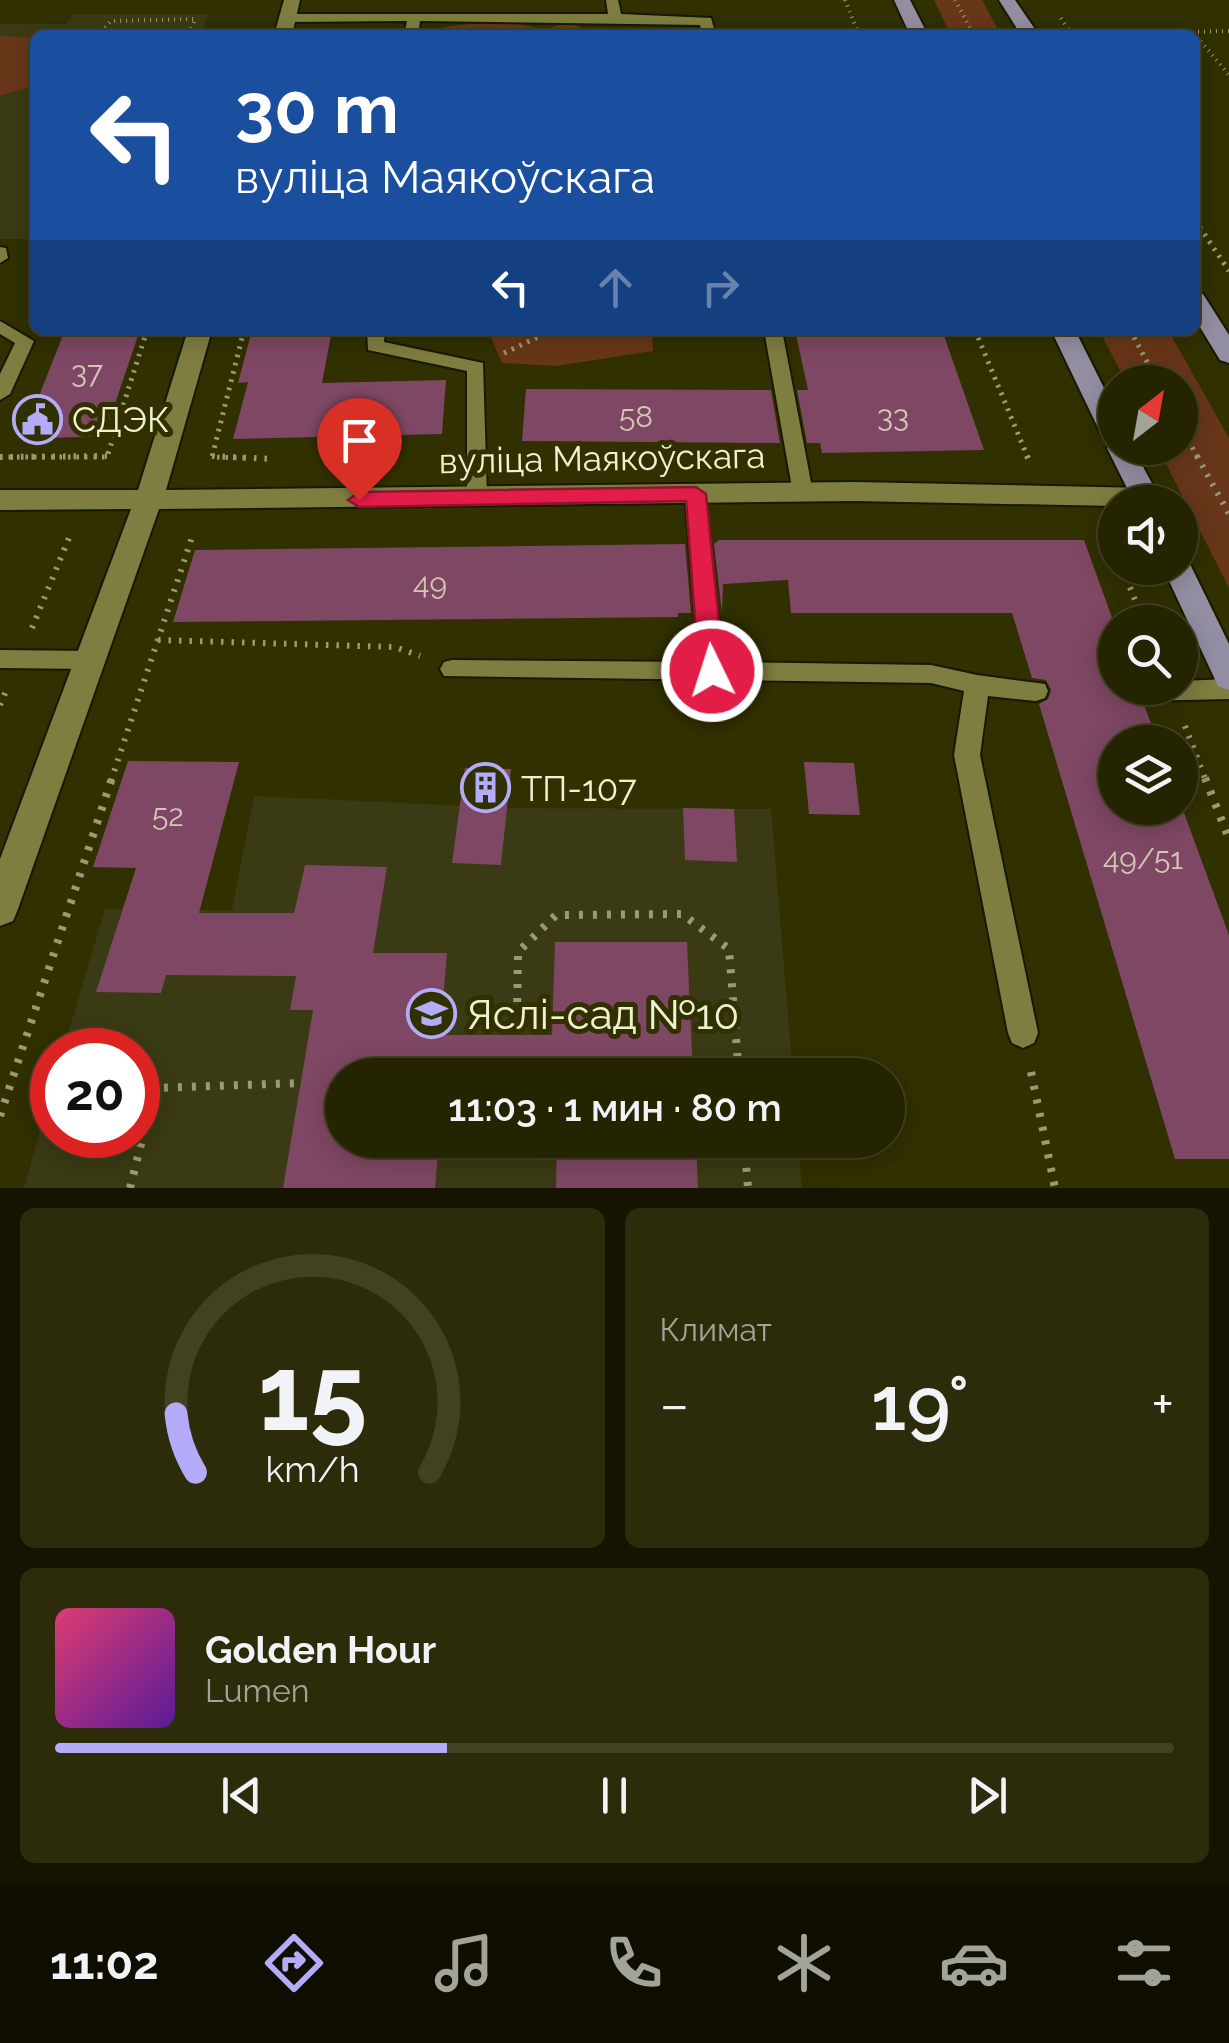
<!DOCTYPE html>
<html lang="ru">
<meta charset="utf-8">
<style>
:root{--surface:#252400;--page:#2d2c0a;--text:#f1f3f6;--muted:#a3a499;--line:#424122;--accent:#b4acf9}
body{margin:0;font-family:Raleway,sans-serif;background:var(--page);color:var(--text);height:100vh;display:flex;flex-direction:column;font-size:38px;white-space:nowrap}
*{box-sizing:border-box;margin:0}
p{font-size:32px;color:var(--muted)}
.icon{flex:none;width:55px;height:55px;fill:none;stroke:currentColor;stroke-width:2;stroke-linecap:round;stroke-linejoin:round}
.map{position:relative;height:1188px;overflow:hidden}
.drawer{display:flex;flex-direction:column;gap:20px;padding:20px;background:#141400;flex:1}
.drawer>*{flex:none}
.guide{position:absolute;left:30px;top:30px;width:1170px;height:305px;border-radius:15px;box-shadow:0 5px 25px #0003,0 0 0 2px var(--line);background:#1a4fa0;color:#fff;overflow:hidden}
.needle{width:65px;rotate:31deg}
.buttons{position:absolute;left:1098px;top:365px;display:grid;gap:20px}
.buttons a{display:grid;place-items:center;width:100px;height:100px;border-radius:50%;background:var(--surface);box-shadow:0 5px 25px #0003,0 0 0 2px var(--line);font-size:50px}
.speed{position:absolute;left:30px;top:1028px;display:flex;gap:20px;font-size:50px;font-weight:700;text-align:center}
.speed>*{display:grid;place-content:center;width:130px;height:130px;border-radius:50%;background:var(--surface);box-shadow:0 5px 25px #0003,0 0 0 2px var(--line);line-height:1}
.speed .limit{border:15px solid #d22;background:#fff;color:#111}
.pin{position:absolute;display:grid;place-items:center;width:85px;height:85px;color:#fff;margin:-102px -42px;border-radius:50% 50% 50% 0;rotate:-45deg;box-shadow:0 0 10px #0007}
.pin .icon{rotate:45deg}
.me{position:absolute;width:110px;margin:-55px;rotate:356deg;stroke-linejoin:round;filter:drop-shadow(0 0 8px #0008)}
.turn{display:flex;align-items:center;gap:35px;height:210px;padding:0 40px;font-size:45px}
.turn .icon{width:130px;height:130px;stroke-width:2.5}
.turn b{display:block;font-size:70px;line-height:85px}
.lanes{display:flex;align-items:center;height:95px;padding:0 40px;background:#0003;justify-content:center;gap:50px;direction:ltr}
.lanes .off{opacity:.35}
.big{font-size:75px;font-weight:600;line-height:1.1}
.drawer .tile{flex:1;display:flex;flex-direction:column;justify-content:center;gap:15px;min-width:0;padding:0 35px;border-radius:15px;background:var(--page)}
.drawer .dial{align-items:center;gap:0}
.dial svg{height:260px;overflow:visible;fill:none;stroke:var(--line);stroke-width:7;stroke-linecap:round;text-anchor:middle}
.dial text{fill:var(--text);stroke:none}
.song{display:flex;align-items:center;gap:30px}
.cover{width:120px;height:120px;border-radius:15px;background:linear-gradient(135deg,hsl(340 70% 55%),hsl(270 70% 35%))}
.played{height:10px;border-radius:5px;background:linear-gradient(90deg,var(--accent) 35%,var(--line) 35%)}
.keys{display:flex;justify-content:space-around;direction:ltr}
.heat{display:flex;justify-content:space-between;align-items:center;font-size:55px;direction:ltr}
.drawer .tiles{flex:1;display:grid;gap:20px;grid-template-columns:1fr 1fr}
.tile:last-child{grid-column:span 2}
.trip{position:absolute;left:325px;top:1058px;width:580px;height:100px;border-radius:50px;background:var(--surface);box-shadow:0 5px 25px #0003,0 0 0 2px var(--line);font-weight:600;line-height:100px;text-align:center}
.menu{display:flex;height:160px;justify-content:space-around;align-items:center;background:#0f0e00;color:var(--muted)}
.menu .icon{width:70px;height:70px}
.menu .current{color:var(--accent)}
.menu b{font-size:45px;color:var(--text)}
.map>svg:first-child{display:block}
.built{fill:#3a3a14}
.green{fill:#683619}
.building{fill:#7e4763}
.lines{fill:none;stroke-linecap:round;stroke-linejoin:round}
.lane-casing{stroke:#191800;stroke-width:4}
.street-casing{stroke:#191800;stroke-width:4}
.primary-casing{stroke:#191800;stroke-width:4}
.path-far3{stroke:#9a9a73;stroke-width:4;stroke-dasharray:1 5;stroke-linecap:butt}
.path-far2{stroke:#9a9a73;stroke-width:5;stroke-dasharray:2.5 6;stroke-linecap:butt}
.path-far1{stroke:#9a9a73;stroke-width:6;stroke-dasharray:2.5 8;stroke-linecap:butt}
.path{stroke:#9a9a73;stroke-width:8;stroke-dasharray:4 10;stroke-linecap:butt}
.lane{fill:#7e7e40;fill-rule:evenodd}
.street{fill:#7e7e40;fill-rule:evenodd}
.primary{fill:#938ea2;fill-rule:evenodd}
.route{fill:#e11d48;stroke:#92132f;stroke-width:2.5}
.labels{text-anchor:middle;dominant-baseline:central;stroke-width:10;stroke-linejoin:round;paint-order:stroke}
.number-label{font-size:30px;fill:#d4c6b6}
.poi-label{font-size:35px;fill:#f0f1d1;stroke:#313000;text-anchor:start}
.street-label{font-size:35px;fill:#f0f1d1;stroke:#313000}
.near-poi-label{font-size:42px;fill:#f0f1d1;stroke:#313000;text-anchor:start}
</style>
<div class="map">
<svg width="1229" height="1188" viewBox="0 0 1229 1188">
<rect width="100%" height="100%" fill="#313000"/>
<!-- built -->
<g class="built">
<polygon points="73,14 209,14 200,35 35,35 35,239 0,239 0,24 66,24"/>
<polygon points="254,796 507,808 771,809 793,1075 342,1075 342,1140 798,1140 802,1188 24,1188 52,1088 52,1135 138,1135 138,1050 63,1050 105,909 232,910"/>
</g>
<!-- green -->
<g class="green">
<polygon points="934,0 982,0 1001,35 951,35"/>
<polygon points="501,20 547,30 567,20 595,35 422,35 423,30"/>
<polygon points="0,36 35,38 35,86 0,96"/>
<polygon points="488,330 652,330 653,351 556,366 502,363"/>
<polygon points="1099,330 1168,330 1229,438 1229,588 1158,448 1180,448 1180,382 1126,382"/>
</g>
<!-- building -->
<g class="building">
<polygon points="65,330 140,330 104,436 22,439"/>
<polygon points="252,330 332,330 322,383 446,380 442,434 233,439 248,382 238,383"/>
<polygon points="795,330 942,330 984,450 822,453 820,443 807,443 797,390 808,390"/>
<polygon points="526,389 771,390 780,443 522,441"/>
<polygon points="719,540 1084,540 1115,626 1115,688 1125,688 1129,702 1144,705 1158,742 1115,742 1115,808 1180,808 1180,802 1229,935 1229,1159 1175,1159 1039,704 1048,699 1051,690 1046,680 1032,678 1012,613 791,613 788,580 723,584 722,613 714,544"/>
<polygon points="685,544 691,613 678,613 678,617 173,622 195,550"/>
<polygon points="128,761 239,762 199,913 294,913 305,865 387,867 373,953 447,953 440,1035 552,1035 555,942 687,942 693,1075 342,1075 342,1140 439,1140 435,1188 283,1188 313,1010 290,1010 296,976 166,975 161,993 96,992 136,868 93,867"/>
<polygon points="804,762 854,763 860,815 809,814"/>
<polygon points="465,768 511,769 501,865 452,863"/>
<polygon points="683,808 734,809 737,862 685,860"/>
<polygon points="557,1140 696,1140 698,1188 556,1188"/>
</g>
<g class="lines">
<defs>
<g id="lane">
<polygon points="606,0 618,0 621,14 711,18 716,35 702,35 700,25 420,21 418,35 404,35 407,21 288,22 282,18 288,14 608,14"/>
<polygon points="0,247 6,248 8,258 0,263"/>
<polygon points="0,321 34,341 10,394 0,400 0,374 15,343 0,334"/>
<polygon points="367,330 385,330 384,342 483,363 487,497 484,502 477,504 467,497 467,371 368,350"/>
<polygon points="764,330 782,330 813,493 803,500 793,493"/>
<polygon points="695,487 705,494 723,662 931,665 977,675 1045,684 1048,691 1045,698 1036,701 988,696 980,755 1038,1033 1034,1043 1023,1048 1012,1043 1008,1033 954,755 964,691 931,683 444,676 440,669 444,662 452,660 699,662 685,494"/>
<polygon points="0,650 90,651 98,653 102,660 98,667 90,669 0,668"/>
<polygon points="1229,679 1229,699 1139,701 1130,698 1127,691 1129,688 1180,688 1180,681"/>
</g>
<g id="street">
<polygon points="284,0 300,0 292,35 274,35"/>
<polygon points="188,330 212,330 166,490 854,482 1146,488 1156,491 1160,498 1157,502 1115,502 1115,506 854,501 159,509 18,909 13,921 0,926 0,859 131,509 0,510 0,490 138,490"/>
</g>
<g id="primary">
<polygon points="894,0 910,0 928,35 910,35"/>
<polygon points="999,0 1015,0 1039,35 1021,35"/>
<polygon points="1195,292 1203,294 1229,335 1229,363 1220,360 1195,319"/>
<polygon points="1051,330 1075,330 1115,410 1115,448 1133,448 1162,502 1134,502 1107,448 1110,443 1102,436"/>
<polygon points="1180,558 1188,560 1229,644 1229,690 1218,686 1163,568 1180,568"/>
</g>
</defs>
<!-- lane casing -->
<use href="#lane" class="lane-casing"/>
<!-- street casing -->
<use href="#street" class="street-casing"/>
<!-- primary casing -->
<use href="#primary" class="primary-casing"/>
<!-- path-far3 -->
<g class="path-far3">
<polyline points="845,0 859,35"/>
<polyline points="955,0 974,35"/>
<polyline points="1061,18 1072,35"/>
<polyline points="1229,31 1193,32 1229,75"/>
<polyline points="101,32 111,21 195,19 189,35"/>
</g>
<!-- path-far2 -->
<g class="path-far2">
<polyline points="1195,220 1229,271"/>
<polyline points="244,330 212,457 248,458"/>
<polyline points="975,330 1028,458"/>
<polyline points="1130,330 1158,382"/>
<polyline points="504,353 553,330"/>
<polyline points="1180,425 1198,458"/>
<polyline points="0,457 107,457 147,330"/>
</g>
<!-- path-far1 -->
<g class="path-far1">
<polyline points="212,456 273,459"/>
<polyline points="1027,456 1030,463"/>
<polyline points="1197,456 1229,514"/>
<polyline points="0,457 107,456"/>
<polyline points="1106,529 1115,551"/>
<polyline points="1122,568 1144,622"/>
<polyline points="32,628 71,533"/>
<polyline points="158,640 395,647 420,656"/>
<polyline points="0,705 6,691"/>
<polyline points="1185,726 1206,781"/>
<polyline points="111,781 193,534"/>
</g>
<!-- path -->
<g class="path">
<polyline points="1205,778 1229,839"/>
<polyline points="517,1016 518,952 556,915 682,914 729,949 739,1075"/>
<polyline points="1031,1072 1055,1188"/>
<polyline points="0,1116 112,778"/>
<polyline points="744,1140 748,1188"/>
<polyline points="130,1188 155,1088 301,1083"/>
</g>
<!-- lane -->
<use href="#lane" class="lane"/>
<!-- street -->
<use href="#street" class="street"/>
<!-- primary -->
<use href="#primary" class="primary"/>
</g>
<!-- route -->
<polygon class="route" points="696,487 706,494 724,671 720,678 703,678 699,671 686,501 359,507 348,500 359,492"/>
<!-- icons -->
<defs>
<symbol id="civic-ring" viewBox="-11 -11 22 22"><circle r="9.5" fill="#313000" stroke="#b4acf9" stroke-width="1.5"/><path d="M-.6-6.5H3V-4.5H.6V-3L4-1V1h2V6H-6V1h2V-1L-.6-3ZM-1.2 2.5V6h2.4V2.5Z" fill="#b4acf9"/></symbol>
<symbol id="building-ring" viewBox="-11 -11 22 22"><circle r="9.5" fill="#313000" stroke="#b4acf9" stroke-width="1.5"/><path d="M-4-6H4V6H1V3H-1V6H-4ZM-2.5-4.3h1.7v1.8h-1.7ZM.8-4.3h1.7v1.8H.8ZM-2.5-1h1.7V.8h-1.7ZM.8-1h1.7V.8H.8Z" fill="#b4acf9"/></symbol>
<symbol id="school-ring" viewBox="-11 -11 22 22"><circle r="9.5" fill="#313000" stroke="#b4acf9" stroke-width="1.5"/><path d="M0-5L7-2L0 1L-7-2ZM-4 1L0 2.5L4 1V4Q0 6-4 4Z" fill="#b4acf9"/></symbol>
</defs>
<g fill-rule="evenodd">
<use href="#civic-ring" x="10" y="392" width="55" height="55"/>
<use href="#building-ring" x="458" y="760" width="55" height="55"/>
<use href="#school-ring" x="404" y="986" width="55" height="55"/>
</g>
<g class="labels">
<!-- number labels -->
<g class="number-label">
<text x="87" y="372">37</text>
<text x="636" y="416">58</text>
<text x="893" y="416">33</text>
<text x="430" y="583">49</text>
<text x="168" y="815">52</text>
<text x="1143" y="858">49/51</text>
</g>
<!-- poi labels -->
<g class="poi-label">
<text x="72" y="419">СДЭК</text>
<text x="521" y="788">ТП-107</text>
</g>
<!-- street labels -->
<g class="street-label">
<text transform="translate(602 458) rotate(-1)">вуліца Маякоўскага</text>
</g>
<!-- near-poi labels -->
<g class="near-poi-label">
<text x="466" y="1014">Яслі-сад №10</text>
</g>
</g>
</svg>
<div class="buttons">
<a><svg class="needle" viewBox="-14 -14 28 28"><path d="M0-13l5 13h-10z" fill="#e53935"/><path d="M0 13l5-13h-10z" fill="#a3a499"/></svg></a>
<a><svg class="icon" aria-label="sound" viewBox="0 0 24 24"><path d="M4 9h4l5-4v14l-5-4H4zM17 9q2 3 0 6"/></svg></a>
<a><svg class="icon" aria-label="search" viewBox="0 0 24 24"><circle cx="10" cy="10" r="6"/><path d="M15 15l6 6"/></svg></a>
<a><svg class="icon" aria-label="layers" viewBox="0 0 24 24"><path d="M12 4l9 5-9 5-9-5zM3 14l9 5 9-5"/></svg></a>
</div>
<div class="speed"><div class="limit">20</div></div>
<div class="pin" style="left:359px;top:500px;background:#d93025"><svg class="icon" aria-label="arrive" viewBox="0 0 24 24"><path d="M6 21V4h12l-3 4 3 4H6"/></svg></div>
<svg class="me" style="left:712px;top:671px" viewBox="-20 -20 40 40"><circle r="17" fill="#e11d48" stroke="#fff" stroke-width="3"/><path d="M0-11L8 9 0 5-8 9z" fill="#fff"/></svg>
<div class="trip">11:03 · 1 мин · 80 m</div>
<div class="guide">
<div class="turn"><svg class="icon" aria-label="left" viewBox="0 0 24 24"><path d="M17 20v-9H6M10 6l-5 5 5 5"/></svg><div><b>30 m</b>вуліца Маякоўскага</div></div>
<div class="lanes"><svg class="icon" aria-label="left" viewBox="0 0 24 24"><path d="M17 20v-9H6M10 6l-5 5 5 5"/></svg><svg class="icon off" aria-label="ahead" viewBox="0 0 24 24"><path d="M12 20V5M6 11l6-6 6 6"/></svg><svg class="icon off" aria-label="right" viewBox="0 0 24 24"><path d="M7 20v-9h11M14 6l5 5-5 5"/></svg></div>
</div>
</div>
<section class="drawer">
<div class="tiles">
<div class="tile dial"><svg viewBox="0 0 100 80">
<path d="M14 69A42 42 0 1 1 86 69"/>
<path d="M14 69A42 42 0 0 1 8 51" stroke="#b4acf9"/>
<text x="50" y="56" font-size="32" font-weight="700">15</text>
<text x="50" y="72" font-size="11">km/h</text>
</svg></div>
<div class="tile"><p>Климат</p>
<div class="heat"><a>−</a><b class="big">19°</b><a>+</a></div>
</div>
<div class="tile">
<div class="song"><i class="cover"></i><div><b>Golden Hour</b><p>Lumen</p></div></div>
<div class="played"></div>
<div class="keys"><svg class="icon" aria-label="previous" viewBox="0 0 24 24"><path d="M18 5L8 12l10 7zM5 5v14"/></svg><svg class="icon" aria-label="pause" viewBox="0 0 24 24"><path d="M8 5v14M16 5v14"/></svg><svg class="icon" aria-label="next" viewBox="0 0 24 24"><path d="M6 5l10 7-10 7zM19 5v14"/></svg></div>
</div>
</div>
</section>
<nav class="menu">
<b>11:02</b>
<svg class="icon current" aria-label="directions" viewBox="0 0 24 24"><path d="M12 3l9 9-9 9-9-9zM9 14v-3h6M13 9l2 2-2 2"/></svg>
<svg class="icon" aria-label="music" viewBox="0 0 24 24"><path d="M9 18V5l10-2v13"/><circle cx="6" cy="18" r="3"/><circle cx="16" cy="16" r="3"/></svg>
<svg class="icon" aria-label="phone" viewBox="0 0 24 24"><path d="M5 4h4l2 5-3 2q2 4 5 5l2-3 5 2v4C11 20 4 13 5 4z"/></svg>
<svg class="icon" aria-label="climate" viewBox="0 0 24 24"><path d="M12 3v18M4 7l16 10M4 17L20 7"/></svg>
<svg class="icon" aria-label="car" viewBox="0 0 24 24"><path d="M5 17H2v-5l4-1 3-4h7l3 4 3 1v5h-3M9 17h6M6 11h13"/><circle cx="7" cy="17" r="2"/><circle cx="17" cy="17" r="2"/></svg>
<svg class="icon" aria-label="filters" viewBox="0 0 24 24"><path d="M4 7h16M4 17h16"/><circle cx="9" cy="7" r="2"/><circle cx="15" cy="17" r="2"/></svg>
</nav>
